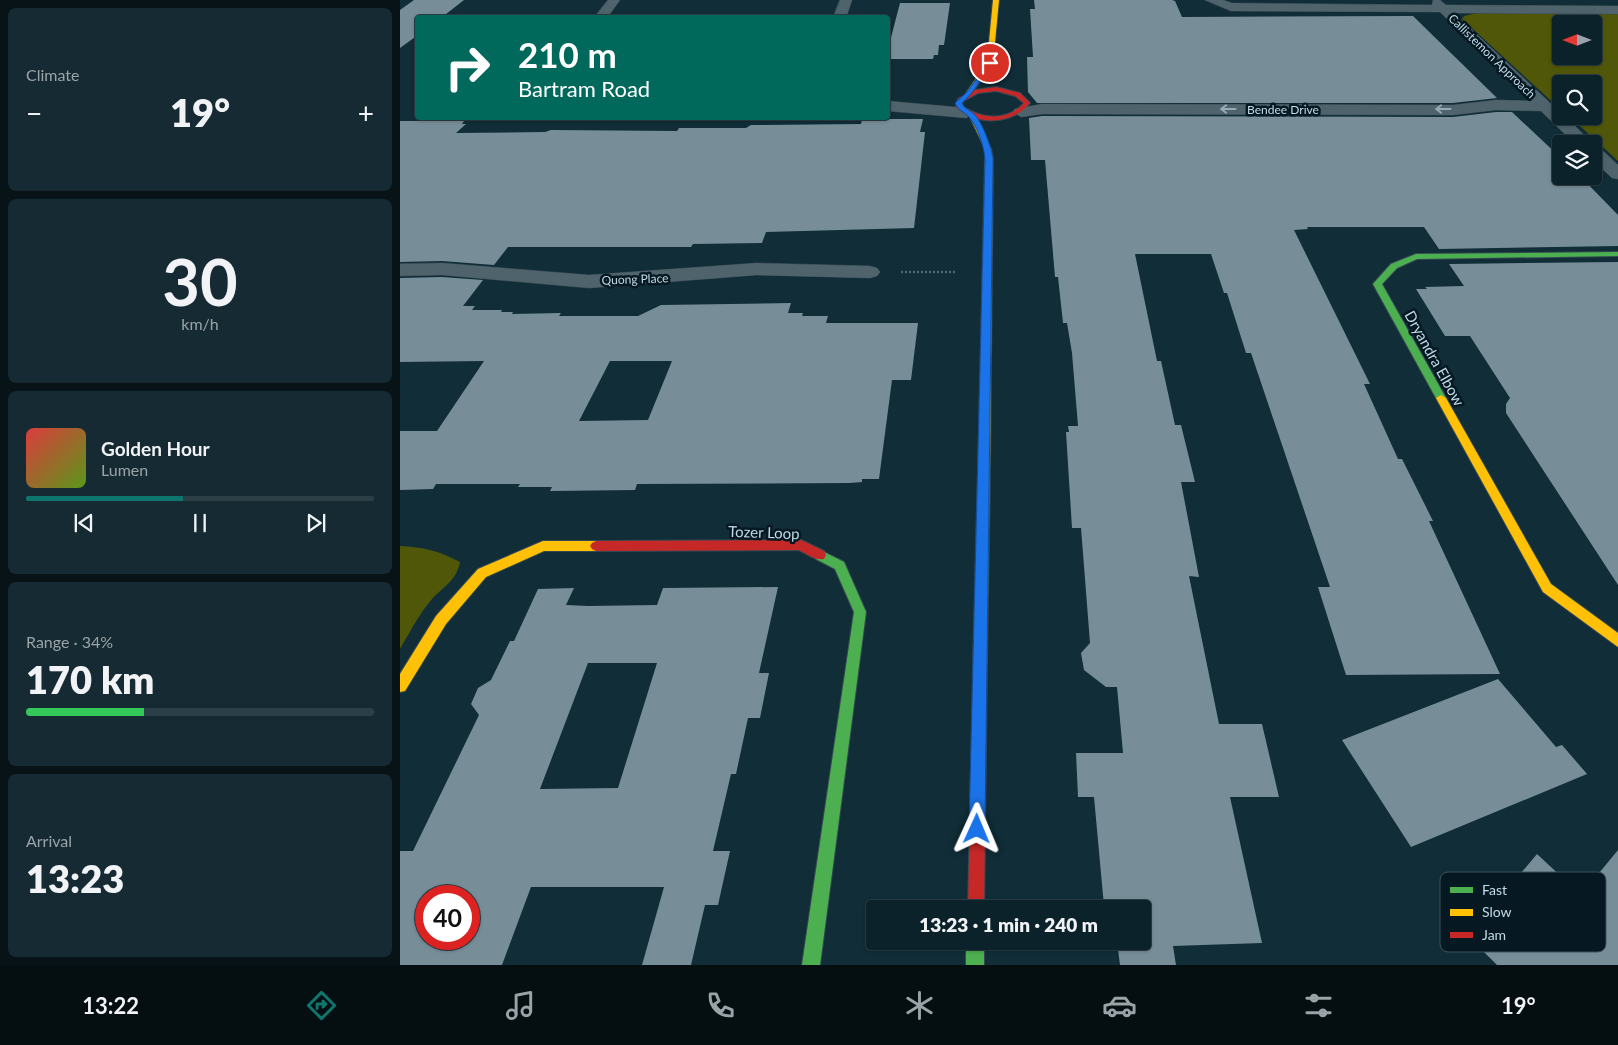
<!DOCTYPE html>
<meta charset="utf-8">
<style>
:root{--surface:#0c222a;--page:#152a32;--text:#f1f3f6;--muted:#9aa4a8;--line:#2c3f47;--accent:#0f766e}
body{margin:0;font-family:Lato,sans-serif;background:var(--page);color:var(--text);height:100vh;display:flex;flex-direction:column;font-size:19px;white-space:nowrap}
*{box-sizing:border-box;margin:0}
p{font-size:16px;color:var(--muted)}
.icon{flex:none;width:28px;height:28px;fill:none;stroke:currentColor;stroke-width:2;stroke-linecap:round;stroke-linejoin:round}
.map{position:relative;flex:1;overflow:hidden}
.sheet{display:flex;flex-direction:column;gap:8px;padding:8px;background:#071317;width:400px}
.sheet>*{flex:none}
.banner{position:absolute;left:15px;top:15px;width:475px;height:105px;border-radius:5px;box-shadow:0 1px 4px #0004,0 0 0 1px var(--line);background:#00695c;color:#fff;overflow:hidden}
.needle{width:32px;rotate:270deg}
.buttons{position:absolute;left:1152px;top:15px;display:grid;gap:10px}
.buttons a{display:grid;place-items:center;width:50px;height:50px;border-radius:5px;background:var(--surface);box-shadow:0 1px 4px #0004,0 0 0 1px var(--line);font-size:25px}
.speed{position:absolute;left:15px;top:885px;display:flex;gap:10px;font-size:25px;font-weight:700;text-align:center}
.speed>*{display:grid;place-content:center;width:65px;height:65px;border-radius:50%;background:var(--surface);box-shadow:0 1px 4px #0004,0 0 0 1px var(--line);line-height:1}
.speed .limit{border:8px solid #d22;background:#fff;color:#111}
.pin{position:absolute;display:grid;place-items:center;width:42px;height:42px;color:#fff;margin:-21px;border:2px solid #fff;border-radius:50%;box-shadow:0 1px 5px #0007}
.me{position:absolute;width:55px;margin:-28px;rotate:1deg;stroke-linejoin:round;filter:drop-shadow(0 0 4px #0008)}
.turn{display:flex;align-items:center;gap:18px;height:105px;padding:0 20px;font-size:22px}
.turn .icon{width:65px;height:65px;stroke-width:2.5}
.turn b{display:block;font-size:35px;line-height:42px}
.big{font-size:38px;font-weight:800;line-height:1.1}
.sheet .tile{flex:1;display:flex;flex-direction:column;justify-content:center;gap:8px;min-width:0;padding:0 18px;border-radius:8px;background:var(--page)}
.sheet .dial{align-items:center;gap:0}
.dial b{font-size:65px;line-height:1}
.song{display:flex;align-items:center;gap:15px}
.cover{width:60px;height:60px;border-radius:8px;background:linear-gradient(135deg,hsl(0 70% 55%),hsl(90 70% 35%))}
.played{height:5px;border-radius:2px;background:linear-gradient(90deg,var(--accent) 45%,var(--line) 45%)}
.keys{display:flex;justify-content:space-around;direction:ltr}
.heat{display:flex;justify-content:space-between;align-items:center;font-size:28px;direction:ltr}
.charge{height:8px;border-radius:4px;background:linear-gradient(90deg,#34c759 34%,var(--line) 0)}
.trip{position:absolute;left:466px;top:900px;width:285px;height:50px;border-radius:5px;background:var(--surface);box-shadow:0 1px 4px #0004,0 0 0 1px var(--line);font-weight:800;line-height:50px;text-align:center}
.tab-bar{display:flex;height:80px;justify-content:space-around;align-items:center;background:#050e11;color:var(--muted)}
.tab-bar .icon{width:35px;height:35px}
.tab-bar .selected{color:var(--accent)}
.tab-bar b{font-size:22px;color:var(--text)}
main{display:flex;flex:1;min-height:0}
.map>svg:first-child{display:block}
.green{fill:#515708;fill-rule:evenodd}
.building{fill:#778e98;fill-rule:evenodd}
.lines{fill:none;stroke-linecap:round;stroke-linejoin:round}
.street-casing{stroke:#364952;stroke-width:1}
.fast-casing{stroke:#364952;stroke-width:2}
.slow-casing{stroke:#364952;stroke-width:2}
.jam-casing{stroke:#364952;stroke-width:2}
.path{stroke:#53676f;stroke-width:2.5;stroke-dasharray:2 2;stroke-linecap:butt}
.street{fill:#4f636c;fill-rule:evenodd}
.fast{fill:#4caf50;fill-rule:evenodd}
.slow{fill:#ffc107;fill-rule:evenodd}
.jam{fill:#c62828;fill-rule:evenodd}
.oneway{stroke:#94aab6}
.route{fill:#1a73e8;stroke:#114b97}
.labels{text-anchor:middle;dominant-baseline:central;stroke-width:5;stroke-linejoin:round;paint-order:stroke}
.far-street-label{font-size:12px;fill:#c2dae7;stroke:#061922}
.street-label{font-size:15px;fill:#c2dae7;stroke:#061922}
.key{fill:#061922;stroke:#3e535d;stroke-width:1}
.key-label{font-size:14px;fill:#c2dae7}
</style>
<main>
<section class="sheet">
<div class="tile"><p>Climate</p>
<div class="heat"><a>−</a><b class="big">19°</b><a>+</a></div>
</div>
<div class="tile dial"><b>30</b><p>km/h</p></div>
<div class="tile">
<div class="song"><i class="cover"></i><div><b>Golden Hour</b><p>Lumen</p></div></div>
<div class="played"></div>
<div class="keys"><svg class="icon" aria-label="previous" viewBox="0 0 24 24"><path d="M18 5L8 12l10 7zM5 5v14"/></svg><svg class="icon" aria-label="pause" viewBox="0 0 24 24"><path d="M8 5v14M16 5v14"/></svg><svg class="icon" aria-label="next" viewBox="0 0 24 24"><path d="M6 5l10 7-10 7zM19 5v14"/></svg></div>
</div>
<div class="tile"><p>Range · 34%</p><b class="big">170 km</b><div class="charge"></div></div>
<div class="tile"><p>Arrival</p><b class="big">13:23</b></div>
</section>
<div class="map">
<svg width="1218" height="965" viewBox="0 0 1218 965">
<rect width="100%" height="100%" fill="#102d38"/>
<!-- green -->
<g class="green">
<path d="M 1081,12 L 1218,14 L 1218,161 L 1169,116 L 1194,116 L 1194,84 L 1161,84 L 1161,110 L 1062,19 L 1064,16 ZM 1161,24 L 1194,24 L 1194,56 L 1161,56 Z"/>
<path d="M 0,546 C 22,547 40,551 60,562 C 57,580 43,587 32,599 C 19,614 10,632 0,649 Z"/>
</g>
<!-- building -->
<g class="building">
<polygon points="14,0 64,0 41,18 18,18 18,35 0,48 0,10"/>
<polygon points="634,0 772,0 775,1 782,17 1013,16 1097,98 1053,103 637,103 628,92 627,57 633,57 630,9 635,9"/>
<polygon points="500,3 550,3 544,45 539,45 538,55 534,55 533,59 488,59 488,49"/>
<polygon points="1096,112 1112,112 1161,158 1161,176 1180,176 1218,215 1218,246 1039,249 1024,227 907,227 908,229 894,230 970,384 964,384 998,459 1002,459 1033,521 1029,521 1100,674 946,675 918,587 930,587 851,353 846,353 827,293 824,293 811,254 735,254 757,361 761,361 775,425 781,425 795,482 781,482 799,577 789,576 819,724 862,724 879,797 830,797 862,943 773,946 776,965 720,965 717,941 742,941 742,909 704,906 694,797 678,797 676,753 723,753 717,687 706,687 684,670 681,653 690,643 681,528 672,528 666,432 669,432 668,426 678,426 672,353 667,323 663,323 658,277 655,277 645,160 631,160 629,118 642,116 1053,117"/>
<polygon points="462,119 523,119 520,132 525,132 514,228 366,232 362,243 293,244 291,247 108,247 94,265 42,261 0,262 0,121 64,121 62,124 66,124 56,133 145,132 151,130 277,131 279,128 346,128 351,125 461,124"/>
<polygon points="1218,262 1218,585 1106,413 1106,404 1110,398 1070,336 1045,336 1016,289 1027,289 1025,287 1064,286 1049,264"/>
<path d="M 42,277 L 83,280 L 63,306 L 75,306 L 72,310 L 102,310 L 101,312 L 113,312 L 112,314 L 161,313 L 159,316 L 238,316 L 261,305 L 391,303 L 388,313 L 403,313 L 402,316 L 428,316 L 426,323 L 518,323 L 511,380 L 492,380 L 479,479 L 462,479 L 462,482 L 450,483 L 237,484 L 235,490 L 150,491 L 152,487 L 118,487 L 120,484 L 36,484 L 33,489 L 0,490 L 0,431 L 37,431 L 84,361 L 0,362 L 0,278 ZM 210,361 L 272,361 L 248,420 L 179,421 Z"/>
<path d="M 378,587 L 359,673 L 369,673 L 360,718 L 348,718 L 336,774 L 331,774 L 313,851 L 330,851 L 318,905 L 305,905 L 291,965 L 242,965 L 264,887 L 131,887 L 102,965 L 0,965 L 0,851 L 13,851 L 79,715 L 71,704 L 78,688 L 91,680 L 110,641 L 114,641 L 138,589 L 174,588 L 166,605 L 188,606 L 257,605 L 263,588 ZM 188,663 L 257,663 L 218,788 L 140,789 ZM 26,896 L 69,896 L 69,939 L 26,939 Z"/>
<polygon points="1098,679 1156,747 1162,745 1187,774 1011,847 942,740"/>
<polygon points="1218,850 1218,965 1097,965 1068,936 1137,854 1181,895"/>
</g>
<g class="lines">
<defs>
<g id="street">
<polygon points="208,0 220,0 207,18 194,18"/>
<polygon points="440,0 452,0 446,18 433,18"/>
<polygon points="805,0 823,0 832,3 1032,5 1033,0 1040,0 1046,5 1218,6 1218,14 1054,13 1161,113 1161,116 1165,116 1193,144 1175,144 1141,111 1096,110 1053,115 642,114 621,117 613,112 615,109 642,104 1053,105 1096,100 1131,101 1040,12 831,11"/>
<polygon points="488,101 566,108 574,113 566,118 488,111"/>
<polygon points="1194,147 1200,148 1218,165 1218,179 1212,178 1194,161"/>
<polygon points="42,263 189,275 357,263 470,266 477,268 480,272 477,276 470,278 357,275 189,288 42,275 0,276 0,264"/>
</g>
<g id="fast">
<polygon points="1218,252 1218,256 1017,259 997,268 982,284 1046,398 1041,401 1036,398 973,284 991,264 1016,254"/>
<polygon points="584,464 590,468 587,666 585,670 580,672 575,670 573,666 578,468"/>
<polygon points="420,550 444,562 466,612 420,965 402,965 454,612 435,569 416,559 414,555 416,551"/>
<rect x="566" y="941" width="18" height="24"/>
</g>
<g id="slow">
<polygon points="593,0 599,0 593,63 571,94 567,94 566,93 587,63"/>
<polygon points="572,113 575,115 591,149 593,159 590,468 584,472 578,468 585,159 585,149 569,115"/>
<polygon points="1041,395 1046,398 1151,584 1218,633 1218,647 1143,592 1036,398"/>
<polygon points="143,541 196,541 200,543 202,546 200,549 196,551 144,551 86,577 46,624 5,691 0,692 0,674 36,616 78,569"/>
</g>
<g id="jam">
<path d="M 596,87 L 620,93 L 630,103 C 612,125 577,126 556,107 L 558,99 L 575,90 ZM 596,91 L 615,96 L 624,103 C 607,122 582,119 562,106 L 563,101 L 578,93 Z"/>
<path d="M 401,540 L 424,551 L 426,555 L 424,559 C 416,561 407,554 399,550 L 196,551 L 192,549 L 190,546 L 192,543 L 196,541 Z"/>
<polygon points="580,660 585,662 587,666 584,909 568,909 573,666 575,662"/>
</g>
</defs>
<!-- street casing -->
<use href="#street" class="street-casing"/>
<!-- fast casing -->
<use href="#fast" class="fast-casing"/>
<!-- slow casing -->
<use href="#slow" class="slow-casing"/>
<!-- jam casing -->
<use href="#jam" class="jam-casing"/>
<!-- path -->
<polyline class="path" points="501,272 557,272"/>
<!-- street -->
<use href="#street" class="street"/>
<!-- fast -->
<use href="#fast" class="fast"/>
<!-- slow -->
<use href="#slow" class="slow"/>
<!-- jam -->
<use href="#jam" class="jam"/>
</g>
<!-- one-way arrows -->
<defs><path id="oneway-shaft" d="M-6 0H5M1.5-3L5.5 0L1.5 3" fill="none" stroke-width="1.6" stroke-linecap="round" stroke-linejoin="round" transform="scale(1.25)"/></defs>
<g class="oneway">
<use href="#oneway-shaft" transform="translate(828 109) rotate(-180)"/>
<use href="#oneway-shaft" transform="translate(1043 109) rotate(-180)"/>
</g>
<!-- route -->
<path class="route" d="M 590,61 L 593,63 L 571,94 L 562,103 C 565,110 569,109 574,114 C 582,121 592,149 593,159 L 585,829 L 583,835 L 577,837 L 571,835 L 569,829 L 585,159 C 584,147 578,127 569,117 C 564,111 559,112 555,103 L 567,92 Z"/>
<g class="labels">
<!-- far-street labels -->
<g class="far-street-label">
<text transform="translate(1092 56) rotate(44)">Callistemon Approach</text>
<text x="883" y="109">Bendee Drive</text>
<text transform="translate(235 279) rotate(-2)">Quong Place</text>
</g>
<!-- street labels -->
<g class="street-label">
<text transform="translate(1035 358) rotate(61)">Dryandra Elbow</text>
<text transform="translate(364 532) rotate(2)">Tozer Loop</text>
</g>
</g>
<!-- legend -->
<rect x="1040" y="872" width="166" height="80" rx="8" class="key"/>
<rect x="1050" y="887" width="23" height="6" fill="#4caf50"/>
<rect x="1050" y="909" width="23" height="7" fill="#ffc107"/>
<rect x="1050" y="932" width="23" height="6" fill="#c62828"/>
<g class="key-label">
<text x="1082" y="895">Fast</text>
<text x="1082" y="917">Slow</text>
<text x="1082" y="940">Jam</text>
</g>
</svg>
<div class="buttons">
<a><svg class="needle" viewBox="-14 -14 28 28"><path d="M0-13l5 13h-10z" fill="#e53935"/><path d="M0 13l5-13h-10z" fill="#9aa4a8"/></svg></a>
<a><svg class="icon" aria-label="search" viewBox="0 0 24 24"><circle cx="10" cy="10" r="6"/><path d="M15 15l6 6"/></svg></a>
<a><svg class="icon" aria-label="layers" viewBox="0 0 24 24"><path d="M12 4l9 5-9 5-9-5zM3 14l9 5 9-5"/></svg></a>
</div>
<div class="speed"><div class="limit">40</div></div>
<div class="pin" style="left:590px;top:63px;background:#d93025"><svg class="icon" aria-label="arrive" viewBox="0 0 24 24"><path d="M6 21V4h12l-3 4 3 4H6"/></svg></div>
<svg class="me" style="left:577px;top:829px" viewBox="-20 -20 40 40"><path d="M0-17L14 15 0 8-14 15z" fill="#1a73e8" stroke="#fff" stroke-width="4"/></svg>
<div class="trip">13:23 · 1 min · 240 m</div>
<div class="banner">
<div class="turn"><svg class="icon" aria-label="right" viewBox="0 0 24 24"><path d="M7 20v-9h11M14 6l5 5-5 5"/></svg><div><b>210 m</b>Bartram Road</div></div>
</div>
</div>
</main>
<nav class="tab-bar">
<b>13:22</b>
<svg class="icon selected" aria-label="directions" viewBox="0 0 24 24"><path d="M12 3l9 9-9 9-9-9zM9 14v-3h6M13 9l2 2-2 2"/></svg>
<svg class="icon" aria-label="music" viewBox="0 0 24 24"><path d="M9 18V5l10-2v13"/><circle cx="6" cy="18" r="3"/><circle cx="16" cy="16" r="3"/></svg>
<svg class="icon" aria-label="phone" viewBox="0 0 24 24"><path d="M5 4h4l2 5-3 2q2 4 5 5l2-3 5 2v4C11 20 4 13 5 4z"/></svg>
<svg class="icon" aria-label="climate" viewBox="0 0 24 24"><path d="M12 3v18M4 7l16 10M4 17L20 7"/></svg>
<svg class="icon" aria-label="car" viewBox="0 0 24 24"><path d="M5 17H2v-5l4-1 3-4h7l3 4 3 1v5h-3M9 17h6M6 11h13"/><circle cx="7" cy="17" r="2"/><circle cx="17" cy="17" r="2"/></svg>
<svg class="icon" aria-label="filters" viewBox="0 0 24 24"><path d="M4 7h16M4 17h16"/><circle cx="9" cy="7" r="2"/><circle cx="15" cy="17" r="2"/></svg>
<b>19°</b>
</nav>
